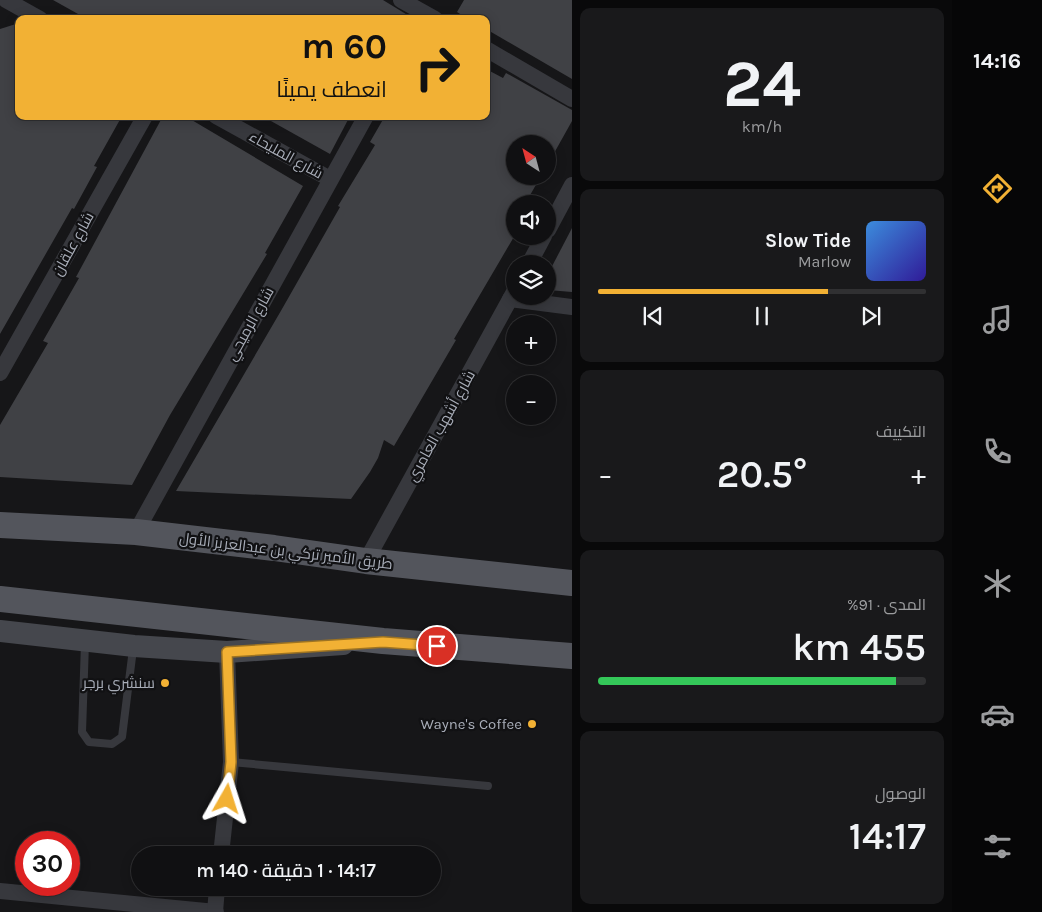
<!DOCTYPE html>
<html lang="ar">
<meta charset="utf-8">
<style>
:root{--surface:#101012;--page:#19191b;--text:#f1f3f6;--muted:#9c9d9f;--line:#303032;--accent:#f2b134}
body{margin:0;font-family:Karla,Cairo,sans-serif;background:var(--page);color:var(--text);direction:rtl;height:100vh;display:flex;flex-direction:column;font-size:19px;white-space:nowrap}
*{box-sizing:border-box;margin:0}
p{font-size:16px;color:var(--muted)}
.icon{flex:none;width:28px;height:28px;fill:none;stroke:currentColor;stroke-width:2;stroke-linecap:round;stroke-linejoin:round}
.map{position:relative;flex:1;overflow:hidden;direction:ltr}
.panel{display:flex;flex-direction:column;gap:8px;padding:8px;background:#09090a;width:380px}
.panel>*{flex:none}
.banner{position:absolute;left:15px;top:15px;width:475px;height:105px;border-radius:10px;box-shadow:0 2px 12px #0003,0 0 0 1px var(--line);direction:rtl;background:#f2b134;color:#111;overflow:hidden}
.needle{width:32px;rotate:324deg}
.buttons{position:absolute;left:506px;top:135px;display:grid;gap:10px}
.buttons a{display:grid;place-items:center;width:50px;height:50px;border-radius:50%;background:var(--surface);box-shadow:0 2px 12px #0003,0 0 0 1px var(--line);font-size:25px}
.speed{position:absolute;left:15px;top:831px;display:flex;gap:10px;font-size:25px;font-weight:700;text-align:center}
.speed>*{display:grid;place-content:center;width:65px;height:65px;border-radius:50%;background:var(--surface);box-shadow:0 2px 12px #0003,0 0 0 1px var(--line);line-height:1}
.speed .limit{border:8px solid #d22;background:#fff;color:#111}
.pin{position:absolute;display:grid;place-items:center;width:42px;height:42px;color:#fff;margin:-21px;border:2px solid #fff;border-radius:50%;box-shadow:0 1px 5px #0007}
.me{position:absolute;width:55px;margin:-28px;rotate:6deg;stroke-linejoin:round;filter:drop-shadow(0 0 4px #0008)}
.turn{display:flex;align-items:center;gap:18px;height:105px;padding:0 20px;font-size:22px}
.turn .icon{width:65px;height:65px;stroke-width:2.5}
.turn b{display:block;font-size:35px;line-height:42px}
.big{font-size:38px;font-weight:600;line-height:1.1}
.panel .card{flex:1;display:flex;flex-direction:column;justify-content:center;gap:8px;min-width:0;padding:0 18px;border-radius:10px;background:var(--page)}
.panel .dial{align-items:center;gap:0}
.dial b{font-size:65px;line-height:1}
.song{display:flex;align-items:center;gap:15px}
.cover{width:60px;height:60px;border-radius:8px;background:linear-gradient(135deg,hsl(210 70% 55%),hsl(250 70% 35%))}
.played{height:5px;border-radius:2px;background:linear-gradient(90deg,var(--accent) 70%,var(--line) 70%)}
.keys{display:flex;justify-content:space-around;direction:ltr}
.heat{display:flex;justify-content:space-between;align-items:center;font-size:28px;direction:ltr}
.charge{height:8px;border-radius:4px;background:linear-gradient(90deg,#34c759 91%,var(--line) 0)}
.trip{position:absolute;left:131px;top:846px;width:310px;height:50px;border-radius:25px;background:var(--surface);box-shadow:0 2px 12px #0003,0 0 0 1px var(--line);font-weight:600;line-height:50px;text-align:center;direction:rtl}
main{display:flex;flex:1;min-height:0}
.tab-bar{display:flex;flex-direction:column;width:90px;justify-content:space-around;align-items:center;background:#060607;color:var(--muted)}
.tab-bar .icon{width:35px;height:35px}
.tab-bar .current{color:var(--accent)}
.tab-bar b{font-size:22px;color:var(--text)}
.map>svg:first-child{display:block}
.building{fill:#404145}
.lines{fill:none;stroke-linecap:round;stroke-linejoin:round}
.lane{stroke:#37383d;stroke-width:8}
.street{stroke:#37383d;stroke-width:16}
.secondary{stroke:#45474d;stroke-width:22}
.primary{stroke:#53555c;stroke-width:26}
.route-casing{stroke:#9d7322;stroke-width:12}
.route{stroke:#f2b134;stroke-width:9}
.poi-dot{fill:#f2b134;stroke:#111113;stroke-width:2}
.labels{text-anchor:middle;dominant-baseline:central;stroke-width:4.5;stroke-linejoin:round;paint-order:stroke}
.street-label{font-size:15px;fill:#a8adb8;stroke:#111113}
.poi-label{font-size:15px;fill:#a8adb8;stroke:#111113;text-anchor:end}
</style>
<main>
<nav class="tab-bar">
<b>14:16</b>
<svg class="icon current" aria-label="directions" viewBox="0 0 24 24"><path d="M12 3l9 9-9 9-9-9zM9 14v-3h6M13 9l2 2-2 2"/></svg>
<svg class="icon" aria-label="music" viewBox="0 0 24 24"><path d="M9 18V5l10-2v13"/><circle cx="6" cy="18" r="3"/><circle cx="16" cy="16" r="3"/></svg>
<svg class="icon" aria-label="phone" viewBox="0 0 24 24"><path d="M5 4h4l2 5-3 2q2 4 5 5l2-3 5 2v4C11 20 4 13 5 4z"/></svg>
<svg class="icon" aria-label="climate" viewBox="0 0 24 24"><path d="M12 3v18M4 7l16 10M4 17L20 7"/></svg>
<svg class="icon" aria-label="car" viewBox="0 0 24 24"><path d="M5 17H2v-5l4-1 3-4h7l3 4 3 1v5h-3M9 17h6M6 11h13"/><circle cx="7" cy="17" r="2"/><circle cx="17" cy="17" r="2"/></svg>
<svg class="icon" aria-label="filters" viewBox="0 0 24 24"><path d="M4 7h16M4 17h16"/><circle cx="9" cy="7" r="2"/><circle cx="15" cy="17" r="2"/></svg>
</nav>
<section class="panel">
<div class="card dial"><b>24</b><p>km/h</p></div>
<div class="card">
<div class="song"><i class="cover"></i><div><b>Slow Tide</b><p>Marlow</p></div></div>
<div class="played"></div>
<div class="keys"><svg class="icon" aria-label="previous" viewBox="0 0 24 24"><path d="M18 5L8 12l10 7zM5 5v14"/></svg><svg class="icon" aria-label="pause" viewBox="0 0 24 24"><path d="M8 5v14M16 5v14"/></svg><svg class="icon" aria-label="next" viewBox="0 0 24 24"><path d="M6 5l10 7-10 7zM19 5v14"/></svg></div>
</div>
<div class="card"><p>التكييف</p>
<div class="heat"><a>−</a><b class="big">20.5°</b><a>+</a></div>
</div>
<div class="card"><p>المدى · 91%</p><b class="big">455 km</b><div class="charge"></div></div>
<div class="card"><p>الوصول</p><b class="big">14:17</b></div>
</section>
<div class="map">
<svg width="572" height="912" viewBox="0 0 572 912">
<rect width="100%" height="100%" fill="#161618"/>
<!-- building -->
<g class="building">
<polygon points="53,0 383,0 414,19 87,19"/>
<polygon points="464,0 572,0 572,79 486,29 486,19 468,19 457,12"/>
<polygon points="19,23 19,116 122,116 94,166 97,167 74,209 72,208 0,334 0,29"/>
<polygon points="486,69 503,78 506,73 572,110 572,121 548,164 548,144 515,144 515,176 541,176 525,204 515,204 515,235 454,339 456,340 394,446 384,440 378,458 370,472 351,499 176,491 282,309 340,207 338,206 375,145 370,142 385,116 486,116"/>
<polygon points="163,116 185,116 303,186 265,253 267,254 170,415 132,485 0,477 0,425 48,343 43,341 79,278 76,277"/>
<polygon points="262,116 350,116 330,154"/>
<polygon points="572,228 572,292 548,290 548,274"/>
</g>
<g class="lines">
<!-- lane -->
<g class="lane">
<polyline points="85,643 82,732 89,742 112,744 122,737 133,649"/>
<polyline points="231,762 488,786"/>
</g>
<!-- street -->
<g class="street">
<polyline points="6,0 40,19"/>
<polyline points="401,0 435,19"/>
<polyline points="486,49 572,99"/>
<polyline points="216,116 330,179"/>
<polyline points="548,230 572,185"/>
<polyline points="529,264 544,236"/>
<polyline points="510,299 572,307"/>
<polyline points="0,373 145,116"/>
<polyline points="136,532 366,116"/>
<polyline points="366,561 515,290"/>
<polyline points="221,855 231,762 227,652"/>
<polyline points="0,891 216,912"/>
<polyline points="215,912 217,888"/>
</g>
<!-- secondary -->
<polyline class="secondary" points="0,631 134,646 227,652 343,644"/>
<!-- primary -->
<g class="primary">
<polyline points="0,525 136,532 274,548 366,561 572,583"/>
<polyline points="0,599 383,641 572,656"/>
</g>
</g>
<g class="lines">
<defs>
<polyline id="route" points="227,799 231,762 227,652 383,642 437,646"/>
</defs>
<!-- route casing -->
<use href="#route" class="route-casing"/>
<!-- route -->
<use href="#route" class="route"/>
</g>
<!-- markers -->
<g class="poi-dot">
<circle cx="165" cy="683" r="5"/>
<circle cx="532" cy="724" r="5"/>
</g>
<g class="labels">
<!-- street labels -->
<g class="street-label">
<text transform="translate(286 155) rotate(29)">شارع المليحاء</text>
<text transform="translate(73 244) rotate(-61)">شارع علقان</text>
<text transform="translate(250 324) rotate(-61)">شارع الرميحي</text>
<text transform="translate(441 426) rotate(-61)">شارع أشهب العامري</text>
<text transform="translate(286 551) rotate(7)">طريق الأمير تركي بن عبدالعزيز الأول</text>
</g>
<!-- poi labels -->
<g class="poi-label">
<text x="155" y="683">سنشري برجر</text>
<text x="522" y="724">Wayne's Coffee</text>
</g>
</g>
</svg>
<div class="buttons">
<a><svg class="needle" viewBox="-14 -14 28 28"><path d="M0-13l5 13h-10z" fill="#e53935"/><path d="M0 13l5-13h-10z" fill="#9c9d9f"/></svg></a>
<a><svg class="icon" aria-label="sound" viewBox="0 0 24 24"><path d="M4 9h4l5-4v14l-5-4H4zM17 9q2 3 0 6"/></svg></a>
<a><svg class="icon" aria-label="layers" viewBox="0 0 24 24"><path d="M12 4l9 5-9 5-9-5zM3 14l9 5 9-5"/></svg></a>
<a>+</a>
<a>−</a>
</div>
<div class="speed"><div class="limit">30</div></div>
<div class="pin" style="left:437px;top:646px;background:#d93025"><svg class="icon" aria-label="arrive" viewBox="0 0 24 24"><path d="M6 21V4h12l-3 4 3 4H6"/></svg></div>
<svg class="me" style="left:227px;top:799px" viewBox="-20 -20 40 40"><path d="M0-17L14 15 0 8-14 15z" fill="#f2b134" stroke="#fff" stroke-width="4"/></svg>
<div class="trip">14:17 · 1 دقيقة · 140 m</div>
<div class="banner">
<div class="turn"><svg class="icon" aria-label="right" viewBox="0 0 24 24"><path d="M7 20v-9h11M14 6l5 5-5 5"/></svg><div><b>60 m</b>انعطف يمينًا</div></div>
</div>
</div>
</main>
